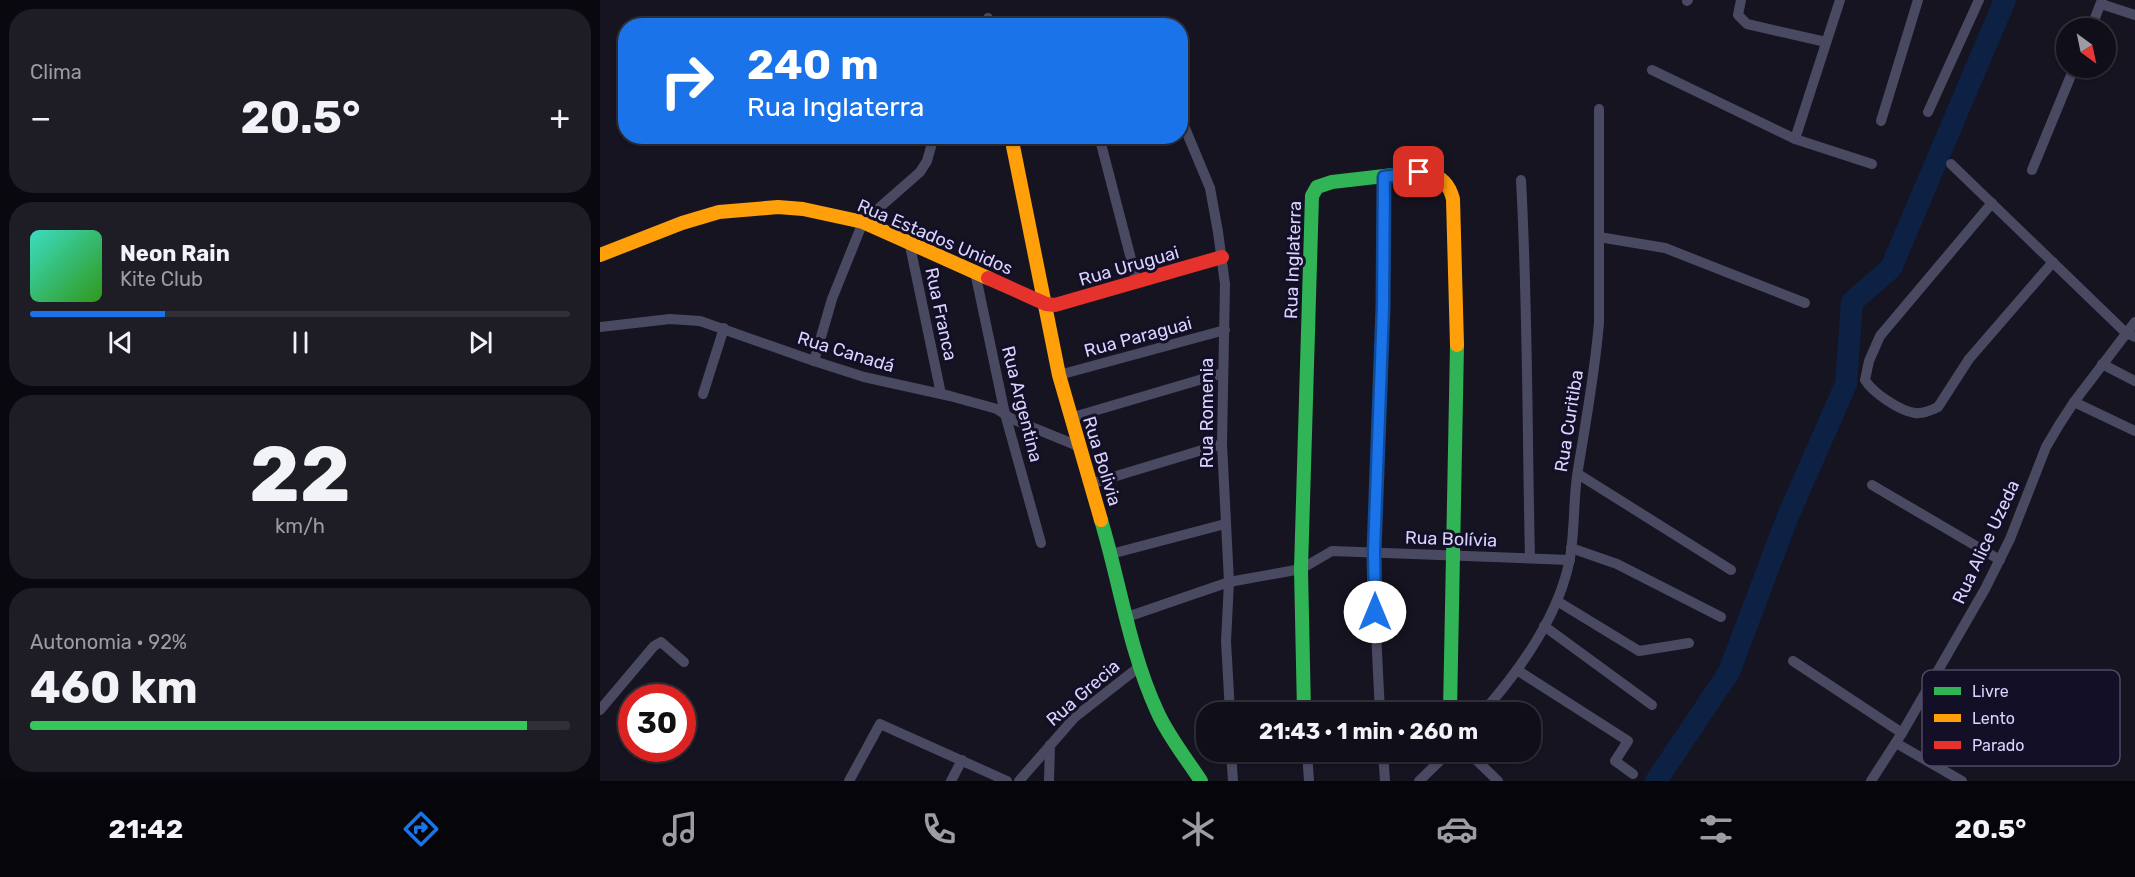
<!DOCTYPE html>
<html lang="pt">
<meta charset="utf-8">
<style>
:root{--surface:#100f19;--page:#1e1d26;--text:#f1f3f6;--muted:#9c9ca2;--line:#302f38;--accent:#1a73e8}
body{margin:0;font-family:Rubik,sans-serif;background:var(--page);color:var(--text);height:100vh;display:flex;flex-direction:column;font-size:22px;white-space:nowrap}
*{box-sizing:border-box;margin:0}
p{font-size:20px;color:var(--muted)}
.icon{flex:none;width:33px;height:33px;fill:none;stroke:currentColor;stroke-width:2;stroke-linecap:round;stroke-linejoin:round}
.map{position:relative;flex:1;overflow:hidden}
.side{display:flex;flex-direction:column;gap:9px;padding:9px;background:#09080e;width:600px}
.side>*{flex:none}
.top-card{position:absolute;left:18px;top:18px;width:570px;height:126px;border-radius:24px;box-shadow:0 2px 4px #0004,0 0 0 2px var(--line);background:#1a73e8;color:#fff;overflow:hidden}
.needle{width:39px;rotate:147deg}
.buttons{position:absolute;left:1456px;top:18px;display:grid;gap:12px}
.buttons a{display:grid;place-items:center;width:60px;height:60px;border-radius:50%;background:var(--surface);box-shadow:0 2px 4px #0004,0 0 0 2px var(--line);font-size:30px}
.speed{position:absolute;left:18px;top:684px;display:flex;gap:12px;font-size:30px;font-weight:700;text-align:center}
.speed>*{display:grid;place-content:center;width:78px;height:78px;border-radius:50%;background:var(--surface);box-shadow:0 2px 4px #0004,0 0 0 2px var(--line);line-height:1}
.speed .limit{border:9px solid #d22;background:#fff;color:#111}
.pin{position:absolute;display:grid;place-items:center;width:51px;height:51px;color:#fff;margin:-26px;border-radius:12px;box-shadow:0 3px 9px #0006}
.me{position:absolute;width:66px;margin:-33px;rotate:0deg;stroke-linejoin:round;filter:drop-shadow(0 0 4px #0008)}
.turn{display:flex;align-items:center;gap:21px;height:126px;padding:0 30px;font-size:27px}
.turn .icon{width:78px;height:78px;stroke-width:2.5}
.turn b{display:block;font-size:42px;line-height:51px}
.big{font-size:45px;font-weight:700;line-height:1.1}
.side .card{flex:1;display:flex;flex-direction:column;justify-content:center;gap:9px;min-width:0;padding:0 21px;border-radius:24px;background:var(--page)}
.side .dial{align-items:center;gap:0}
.dial b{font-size:78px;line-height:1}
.song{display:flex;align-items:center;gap:18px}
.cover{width:72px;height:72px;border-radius:9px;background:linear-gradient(135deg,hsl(170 70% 55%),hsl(110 70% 35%))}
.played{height:6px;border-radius:3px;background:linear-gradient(90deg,var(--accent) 25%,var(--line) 25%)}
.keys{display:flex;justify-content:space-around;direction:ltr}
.heat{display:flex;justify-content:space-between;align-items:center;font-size:33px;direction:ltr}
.charge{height:9px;border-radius:4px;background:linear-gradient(90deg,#34c759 92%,var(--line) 0)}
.trip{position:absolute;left:596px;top:702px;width:345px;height:60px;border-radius:24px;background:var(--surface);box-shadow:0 2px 4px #0004,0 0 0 2px var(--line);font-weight:700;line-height:60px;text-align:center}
.tab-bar{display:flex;height:96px;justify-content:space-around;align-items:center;background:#06060a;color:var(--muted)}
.tab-bar .icon{width:42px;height:42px}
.tab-bar .selected{color:var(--accent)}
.tab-bar b{font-size:27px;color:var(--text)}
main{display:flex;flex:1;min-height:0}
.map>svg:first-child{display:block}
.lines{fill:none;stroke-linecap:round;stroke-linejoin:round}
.river{stroke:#0d2144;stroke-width:22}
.street{stroke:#4a4962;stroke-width:10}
.fast{stroke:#30b455;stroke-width:14}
.slow{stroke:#ff9f0a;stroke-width:14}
.jam{stroke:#e5322d;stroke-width:14}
.route-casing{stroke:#114b97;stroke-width:15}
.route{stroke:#1a73e8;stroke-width:10}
.labels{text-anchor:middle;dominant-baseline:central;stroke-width:6;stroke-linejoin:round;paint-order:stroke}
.street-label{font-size:18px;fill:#d9d4ff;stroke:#130f26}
.key{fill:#130f26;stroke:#4e4a67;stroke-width:1.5}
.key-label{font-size:16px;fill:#d9d4ff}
</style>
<main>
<section class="side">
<div class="card"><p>Clima</p>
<div class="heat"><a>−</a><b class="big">20.5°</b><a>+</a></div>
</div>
<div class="card">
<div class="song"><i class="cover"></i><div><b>Neon Rain</b><p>Kite Club</p></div></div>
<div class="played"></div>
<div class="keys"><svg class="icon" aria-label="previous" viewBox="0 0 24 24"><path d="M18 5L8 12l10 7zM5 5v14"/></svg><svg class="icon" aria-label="pause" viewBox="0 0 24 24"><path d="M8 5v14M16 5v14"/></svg><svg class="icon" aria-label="next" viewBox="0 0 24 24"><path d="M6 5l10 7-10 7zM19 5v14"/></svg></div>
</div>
<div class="card dial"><b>22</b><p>km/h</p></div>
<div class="card"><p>Autonomia · 92%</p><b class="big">460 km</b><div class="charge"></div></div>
</section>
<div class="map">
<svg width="1535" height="781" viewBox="0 0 1535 781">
<rect width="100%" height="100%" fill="#161421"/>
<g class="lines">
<!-- river -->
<polyline class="river" points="1056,781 1129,672 1188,516 1246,384 1252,302 1291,268 1405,0"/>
<!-- street -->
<g class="street">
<polyline points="1141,0 1138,15 1147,24 1226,42"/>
<polyline points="1087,1 1088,0"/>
<polyline points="1501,4 1535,15"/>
<polyline points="388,18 389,26"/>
<polyline points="1491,28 1502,0"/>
<polyline points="1052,70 1195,139 1272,164"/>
<polyline points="1328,112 1379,0"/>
<polyline points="582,121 610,188 618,232 625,284 622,444 629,582 626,641 630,712"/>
<polyline points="1281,121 1318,0"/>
<polyline points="499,136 537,282"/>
<polyline points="1195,139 1240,0"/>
<polyline points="1351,164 1526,333 1535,337"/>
<polyline points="1432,170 1474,68"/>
<path d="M 921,180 C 928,306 927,432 930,558"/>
<path d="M 1392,203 L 1280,336 L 1269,361 L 1265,380 C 1273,393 1300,411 1315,413 C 1323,414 1332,410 1338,407 L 1369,359 L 1453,262"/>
<polyline points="999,237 1065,248 1205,303"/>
<polyline points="309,241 341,394"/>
<polyline points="375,272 405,414 441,543"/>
<polyline points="0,327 70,319 100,321 214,361 264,377 350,396 397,409 412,419 478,446"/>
<polyline points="214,361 232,299 263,222 320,172 327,161 334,136"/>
<polyline points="1502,364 1535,381"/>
<polyline points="459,375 625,330"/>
<polyline points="103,394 124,328"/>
<polyline points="1474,402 1535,431"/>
<polyline points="470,418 623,373"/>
<polyline points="978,474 1131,570"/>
<polyline points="490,484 622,444"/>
<polyline points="1272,485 1400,560"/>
<polyline points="971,548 1017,564 1121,617"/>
<polyline points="511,554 625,524"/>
<polyline points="957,601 1039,651 1089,643"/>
<polyline points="527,617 629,582 701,569 732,551 970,560"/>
<polyline points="944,626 1052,705"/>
<polyline points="1193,661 1302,733"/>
<polyline points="917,670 1028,741 1015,761 1033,774"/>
<polyline points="0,710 54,646 61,642 84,662"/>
<polyline points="780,712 775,612 774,552 783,307 784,177"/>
<path d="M 883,712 C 920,670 957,619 969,563 C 975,535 973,505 977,476 C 985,425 995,374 999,322 L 999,109"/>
<polyline points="1296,743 1362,781"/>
<polyline points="631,752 633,781"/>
<polyline points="707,752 709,781"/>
<polyline points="783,752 785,781"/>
<polyline points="868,752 898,781"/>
<polyline points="249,781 280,724 407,781"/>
<polyline points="351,781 362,760"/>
<polyline points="419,781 475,717 539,667"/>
<polyline points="449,781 450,745"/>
<polyline points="819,781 849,752"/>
<polyline points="1271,781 1302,733 1385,589 1410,539 1446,447 1459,425 1474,402 1535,322"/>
</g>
<!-- fast -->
<g class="fast">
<path d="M 501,520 C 520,583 529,650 557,711 C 568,736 586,758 601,781"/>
<polyline points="704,712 701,569 712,196 717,187 732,182 819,172 827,173"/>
<polyline points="850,712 857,345"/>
</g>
<!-- slow -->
<g class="slow">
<polyline points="411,136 459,375 501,520"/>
<path d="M 827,173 C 842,177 849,184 853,199 L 857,345"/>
<polyline points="0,255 82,223 119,212 178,207 203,209 263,222 388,278"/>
</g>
<!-- jam -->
<polyline class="jam" points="388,278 446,304 455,305 622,257"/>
</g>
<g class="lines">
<defs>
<polyline id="route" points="775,612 774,552 783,307 784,177 819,172"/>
</defs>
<!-- route casing -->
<use href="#route" class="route-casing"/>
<!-- route -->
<use href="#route" class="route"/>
</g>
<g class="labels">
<!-- street labels -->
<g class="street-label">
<text transform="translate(335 237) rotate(23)">Rua Estados Unidos</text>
<text transform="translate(693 260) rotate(-88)">Rua Inglaterra</text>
<text transform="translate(529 266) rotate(-16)">Rua Uruguai</text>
<text transform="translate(341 314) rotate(78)">Rua Franca</text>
<text transform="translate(538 337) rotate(-15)">Rua Paraguai</text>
<text transform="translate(246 352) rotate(17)">Rua Canadá</text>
<text transform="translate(422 404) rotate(76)">Rua Argentina</text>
<text transform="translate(607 413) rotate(-90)">Rua Romenia</text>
<text transform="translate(969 421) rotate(-81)">Rua Curitiba</text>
<text transform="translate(502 461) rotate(73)">Rua Bolivia</text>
<text transform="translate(851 539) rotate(2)">Rua Bolívia</text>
<text transform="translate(1386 542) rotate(-65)">Rua Alice Uzeda</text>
<text transform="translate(483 693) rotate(-41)">Rua Grecia</text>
</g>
</g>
<!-- legend -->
<rect x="1322" y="670" width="198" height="96" rx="9" class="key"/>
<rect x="1334" y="687" width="27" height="8" fill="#30b455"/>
<rect x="1334" y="714" width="27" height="8" fill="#ff9f0a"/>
<rect x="1334" y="741" width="27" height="8" fill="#e5322d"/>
<g class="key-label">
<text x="1372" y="697">Livre</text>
<text x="1372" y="724">Lento</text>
<text x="1372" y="751">Parado</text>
</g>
</svg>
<div class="buttons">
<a><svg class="needle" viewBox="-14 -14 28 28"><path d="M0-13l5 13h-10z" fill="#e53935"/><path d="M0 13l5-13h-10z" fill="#9c9ca2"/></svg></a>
</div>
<div class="speed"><div class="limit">30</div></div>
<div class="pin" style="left:819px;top:172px;background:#d93025"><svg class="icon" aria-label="arrive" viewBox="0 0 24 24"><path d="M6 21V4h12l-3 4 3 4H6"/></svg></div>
<svg class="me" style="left:775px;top:612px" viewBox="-20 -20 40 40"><circle r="19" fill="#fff"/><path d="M0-13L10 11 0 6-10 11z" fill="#1a73e8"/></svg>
<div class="trip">21:43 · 1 min · 260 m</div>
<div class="top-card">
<div class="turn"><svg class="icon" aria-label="right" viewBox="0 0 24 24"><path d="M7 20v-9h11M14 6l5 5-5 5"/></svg><div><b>240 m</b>Rua Inglaterra</div></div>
</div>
</div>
</main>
<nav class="tab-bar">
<b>21:42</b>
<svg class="icon selected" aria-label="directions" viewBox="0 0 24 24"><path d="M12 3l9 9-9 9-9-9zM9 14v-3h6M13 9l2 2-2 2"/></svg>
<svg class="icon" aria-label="music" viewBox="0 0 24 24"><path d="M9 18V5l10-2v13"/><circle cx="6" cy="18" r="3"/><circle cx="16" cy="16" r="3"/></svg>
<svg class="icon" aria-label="phone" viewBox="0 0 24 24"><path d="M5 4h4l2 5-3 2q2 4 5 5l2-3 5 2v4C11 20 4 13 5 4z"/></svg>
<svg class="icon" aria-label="climate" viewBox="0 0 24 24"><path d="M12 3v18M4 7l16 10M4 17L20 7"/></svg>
<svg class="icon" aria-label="car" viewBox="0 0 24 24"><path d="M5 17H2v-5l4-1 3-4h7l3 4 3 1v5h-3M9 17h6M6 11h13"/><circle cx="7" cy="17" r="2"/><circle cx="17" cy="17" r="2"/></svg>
<svg class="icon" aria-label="filters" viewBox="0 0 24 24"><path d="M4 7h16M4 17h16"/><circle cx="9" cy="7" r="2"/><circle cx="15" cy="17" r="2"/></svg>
<b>20.5°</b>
</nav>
